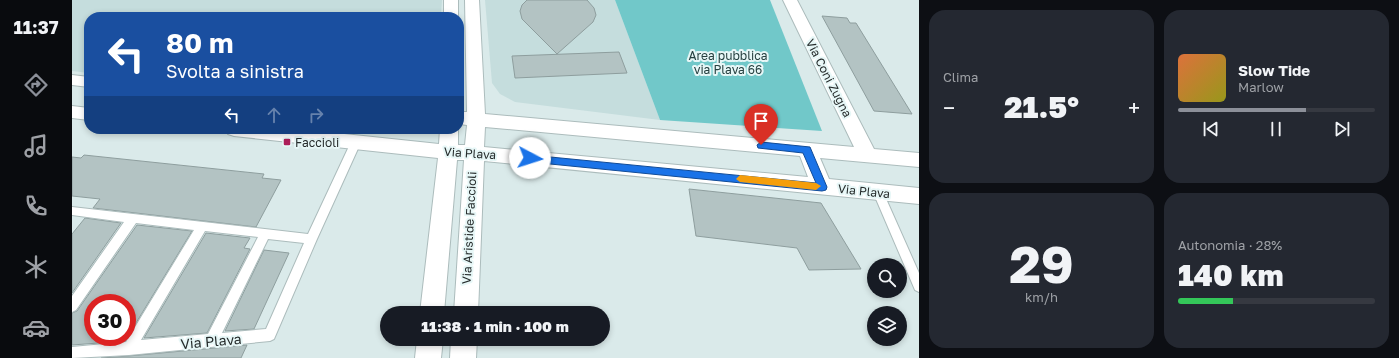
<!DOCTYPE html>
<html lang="it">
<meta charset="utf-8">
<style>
:root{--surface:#171b24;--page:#242831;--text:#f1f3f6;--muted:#9ea1a6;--line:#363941;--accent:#8c9099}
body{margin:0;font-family:"Golos Text",sans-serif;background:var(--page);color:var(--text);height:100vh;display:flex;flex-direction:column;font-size:15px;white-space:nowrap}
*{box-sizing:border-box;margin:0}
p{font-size:13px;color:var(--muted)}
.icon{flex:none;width:22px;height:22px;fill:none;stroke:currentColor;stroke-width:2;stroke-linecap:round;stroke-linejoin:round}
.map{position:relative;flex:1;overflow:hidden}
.sheet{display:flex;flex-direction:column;gap:10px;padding:10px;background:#0d0f14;width:480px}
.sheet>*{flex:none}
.top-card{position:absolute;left:12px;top:12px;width:380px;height:122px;border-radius:16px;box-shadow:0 2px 6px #0003;background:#1a4fa0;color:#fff;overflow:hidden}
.fabs{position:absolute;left:795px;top:258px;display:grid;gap:8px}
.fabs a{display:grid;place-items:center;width:40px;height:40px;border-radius:50%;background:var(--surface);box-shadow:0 2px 6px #0003;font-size:20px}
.speed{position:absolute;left:12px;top:294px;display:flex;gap:8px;font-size:20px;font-weight:700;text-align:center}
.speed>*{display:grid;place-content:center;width:52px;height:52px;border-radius:50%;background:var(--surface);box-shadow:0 2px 6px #0003;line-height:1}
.speed .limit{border:6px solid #d22;background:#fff;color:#111}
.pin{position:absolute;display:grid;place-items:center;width:34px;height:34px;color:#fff;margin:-41px -17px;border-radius:50% 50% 50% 0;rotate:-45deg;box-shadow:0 0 4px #0007}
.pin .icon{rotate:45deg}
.me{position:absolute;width:44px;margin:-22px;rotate:95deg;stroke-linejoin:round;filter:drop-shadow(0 0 3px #0008)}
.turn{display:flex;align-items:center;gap:14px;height:84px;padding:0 16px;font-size:18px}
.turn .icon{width:52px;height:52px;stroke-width:2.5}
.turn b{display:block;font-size:28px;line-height:34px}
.lanes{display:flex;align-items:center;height:38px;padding:0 16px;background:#0003;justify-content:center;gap:20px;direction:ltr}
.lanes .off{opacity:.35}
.big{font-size:30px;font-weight:800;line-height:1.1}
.sheet .widget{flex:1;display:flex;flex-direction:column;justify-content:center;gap:6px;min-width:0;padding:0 14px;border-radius:16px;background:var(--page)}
.sheet .dial{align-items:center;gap:0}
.dial b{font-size:52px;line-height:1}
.song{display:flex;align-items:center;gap:12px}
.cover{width:48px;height:48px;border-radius:6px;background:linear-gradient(135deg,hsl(20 70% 55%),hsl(60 70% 35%))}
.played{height:4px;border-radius:2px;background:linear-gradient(90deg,var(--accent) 65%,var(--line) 65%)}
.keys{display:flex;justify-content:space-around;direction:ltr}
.heat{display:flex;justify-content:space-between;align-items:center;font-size:22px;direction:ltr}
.charge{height:6px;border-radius:3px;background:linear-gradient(90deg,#34c759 28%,var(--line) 0)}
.sheet .tiles{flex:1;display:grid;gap:10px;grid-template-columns:repeat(2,1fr)}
.trip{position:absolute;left:308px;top:306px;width:230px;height:40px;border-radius:20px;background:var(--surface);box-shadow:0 2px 6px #0003;font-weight:800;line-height:40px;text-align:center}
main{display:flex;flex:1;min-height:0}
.menu{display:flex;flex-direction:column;width:72px;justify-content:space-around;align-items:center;background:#090b0e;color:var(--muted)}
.menu .icon{width:28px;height:28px}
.menu .on{color:var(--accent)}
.menu b{font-size:18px;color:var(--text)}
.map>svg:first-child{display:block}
.built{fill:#c5dddd}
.green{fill:#71c8c9}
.building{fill:#b3c3c3;stroke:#8e9e9e;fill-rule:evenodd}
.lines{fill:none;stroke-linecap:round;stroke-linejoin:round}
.lane-casing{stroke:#acbcbc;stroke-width:2}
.street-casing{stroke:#acbcbc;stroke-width:2}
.lane{fill:#fff;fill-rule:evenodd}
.street{fill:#fff;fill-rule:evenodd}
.route{fill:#1a73e8;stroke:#114b97}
.slow{fill:#f59e0b}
.poi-dot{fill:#ad1f59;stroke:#e7f7f7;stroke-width:1.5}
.labels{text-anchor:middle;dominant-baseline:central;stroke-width:4;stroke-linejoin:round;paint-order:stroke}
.park-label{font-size:12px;fill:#274141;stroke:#e7f7f7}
.street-label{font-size:12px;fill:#262c2c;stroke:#e7f7f7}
.poi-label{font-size:12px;fill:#262c2c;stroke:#e7f7f7;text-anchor:start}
.near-street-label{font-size:14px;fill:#262c2c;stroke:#e7f7f7}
</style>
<main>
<nav class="menu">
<b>11:37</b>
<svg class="icon on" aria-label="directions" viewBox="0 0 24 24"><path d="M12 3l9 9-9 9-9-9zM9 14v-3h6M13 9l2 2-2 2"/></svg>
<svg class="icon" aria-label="music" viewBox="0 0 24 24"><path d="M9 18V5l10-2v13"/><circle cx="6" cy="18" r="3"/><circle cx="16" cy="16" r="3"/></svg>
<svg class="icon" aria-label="phone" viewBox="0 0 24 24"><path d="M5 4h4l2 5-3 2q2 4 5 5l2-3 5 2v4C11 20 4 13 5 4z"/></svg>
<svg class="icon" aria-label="climate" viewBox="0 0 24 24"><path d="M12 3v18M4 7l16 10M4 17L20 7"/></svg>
<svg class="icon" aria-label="car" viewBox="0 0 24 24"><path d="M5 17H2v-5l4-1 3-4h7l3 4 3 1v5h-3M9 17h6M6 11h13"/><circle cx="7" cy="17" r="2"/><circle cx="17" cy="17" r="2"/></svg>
</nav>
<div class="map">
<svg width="847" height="358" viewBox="0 0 847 358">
<rect width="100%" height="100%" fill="#daeaea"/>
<!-- built -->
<g class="built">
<polygon points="0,0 370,0 369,17 17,17 17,73 0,71"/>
<polygon points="413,0 543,0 588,120 443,102 428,94 420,83"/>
</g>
<!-- green -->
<polygon class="green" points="543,0 698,0 750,131 588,120"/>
<!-- building -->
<g class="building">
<polygon points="455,0 515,0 522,8 524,15 521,22 485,54 450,19 448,11 450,5"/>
<polygon points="750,16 775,18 778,23 784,23 840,114 802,111"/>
<polygon points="547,52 555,73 443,78 440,56"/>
<polygon points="12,155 192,174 190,178 209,180 184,227 21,208 28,199 0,196 0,157 9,158"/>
<polygon points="617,189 749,203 789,269 737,270 725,248 624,236"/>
<polygon points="13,218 49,223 0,293 0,234"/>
<path d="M 65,225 L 120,231 L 53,341 L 0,345 L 0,313 L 5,311 ZM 21,303 L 55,303 L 55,337 L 21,337 Z"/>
<polygon points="134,233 178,238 172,248 178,249 135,333 72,338"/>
<polygon points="192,250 217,253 182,329 153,331"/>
<polygon points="175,345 169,358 29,358 57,356"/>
</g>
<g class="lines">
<defs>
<g id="lane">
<path d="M 284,139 L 289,142 L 245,239 L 202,339 L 198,341 L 57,355 L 0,358 L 0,347 L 54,342 L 122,230 L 64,223 L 4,310 L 0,312 L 0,296 L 52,222 L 0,215 L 0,207 L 236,234 L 279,142 ZM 133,231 L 186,237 L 136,334 L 69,340 ZM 196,239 L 232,243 L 194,329 L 150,333 Z"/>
<polygon points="806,188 810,189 811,192 847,273 847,292 843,290 801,192 802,189"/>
</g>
<g id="street">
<rect x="372" y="0" width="14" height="17"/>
<path d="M 393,0 L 407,0 L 413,114 L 782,147 L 711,0 L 725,0 L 802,149 L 847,153 L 847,167 L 748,158 L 757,179 L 847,188 L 847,204 L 412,161 L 406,313 L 382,313 L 392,160 L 385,160 L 372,313 L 348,313 L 366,158 L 162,136 L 156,134 L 153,129 L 225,129 L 367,144 L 368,129 L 386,129 L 386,145 L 393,145 L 395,125 L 387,124 L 387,112 L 395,112 ZM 413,127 L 728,156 L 736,177 L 412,147 Z"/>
<polygon points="0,75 17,77 17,87 0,85"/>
<polygon points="0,106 17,108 17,120 0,118"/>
<polygon points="345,339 371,339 369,358 343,358"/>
<polygon points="379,339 405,339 404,358 378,358"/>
</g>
</defs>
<!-- lane casing -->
<use href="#lane" class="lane-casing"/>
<!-- street casing -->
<use href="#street" class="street-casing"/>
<!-- lane -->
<use href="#lane" class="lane"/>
<!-- street -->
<use href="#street" class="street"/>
</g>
<!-- route -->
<polygon class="route" points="689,142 738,147 755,187 754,190 750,191 458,162 454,158 458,155 744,183 731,153 686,148 685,145"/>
<!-- slow -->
<polygon class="slow" points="668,175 744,183 749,186 744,190 668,182 664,179"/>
<!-- markers -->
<rect class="poi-dot" x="211" y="138" width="8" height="8" rx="2"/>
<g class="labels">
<!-- park labels -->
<g class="park-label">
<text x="656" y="55">Area pubblica<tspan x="656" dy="14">via Plava 66</tspan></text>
</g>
<!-- street labels -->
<g class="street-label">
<text transform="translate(757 78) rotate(63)">Via Coni Zugna</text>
<text transform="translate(398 153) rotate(4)">Via Plava</text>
<text transform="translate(792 191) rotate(6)">Via Plava</text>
<text transform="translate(397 228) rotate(-87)">Via Aristide Faccioli</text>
</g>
<!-- poi labels -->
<g class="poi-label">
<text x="223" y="142">Faccioli</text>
</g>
<!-- near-street labels -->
<g class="near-street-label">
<text transform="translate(139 341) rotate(-5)">Via Plava</text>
</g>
</g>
</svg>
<div class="fabs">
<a><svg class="icon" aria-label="search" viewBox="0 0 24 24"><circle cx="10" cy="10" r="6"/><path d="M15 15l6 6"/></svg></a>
<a><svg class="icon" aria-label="layers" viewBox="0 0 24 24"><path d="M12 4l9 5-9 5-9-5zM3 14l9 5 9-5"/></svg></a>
</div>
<div class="speed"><div class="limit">30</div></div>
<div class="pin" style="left:689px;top:145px;background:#d93025"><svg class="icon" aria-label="arrive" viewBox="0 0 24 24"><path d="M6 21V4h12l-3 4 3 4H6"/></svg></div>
<svg class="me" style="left:458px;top:158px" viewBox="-20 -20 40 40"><circle r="19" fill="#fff"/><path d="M0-13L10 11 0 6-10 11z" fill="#1a73e8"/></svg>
<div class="trip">11:38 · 1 min · 100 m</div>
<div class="top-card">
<div class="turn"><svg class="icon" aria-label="left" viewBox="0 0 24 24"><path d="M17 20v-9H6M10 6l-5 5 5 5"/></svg><div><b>80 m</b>Svolta a sinistra</div></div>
<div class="lanes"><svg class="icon" aria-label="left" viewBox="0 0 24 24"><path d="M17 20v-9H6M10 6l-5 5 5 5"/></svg><svg class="icon off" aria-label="ahead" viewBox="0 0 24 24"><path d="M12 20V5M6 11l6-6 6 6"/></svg><svg class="icon off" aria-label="right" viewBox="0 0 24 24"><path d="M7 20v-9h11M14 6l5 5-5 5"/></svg></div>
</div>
</div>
<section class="sheet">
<div class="tiles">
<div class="widget"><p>Clima</p>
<div class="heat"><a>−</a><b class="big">21.5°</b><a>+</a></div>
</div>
<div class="widget">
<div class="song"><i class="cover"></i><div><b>Slow Tide</b><p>Marlow</p></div></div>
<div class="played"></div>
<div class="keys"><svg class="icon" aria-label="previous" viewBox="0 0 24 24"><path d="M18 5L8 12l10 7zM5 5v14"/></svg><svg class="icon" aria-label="pause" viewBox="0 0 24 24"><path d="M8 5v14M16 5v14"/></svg><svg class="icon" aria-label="next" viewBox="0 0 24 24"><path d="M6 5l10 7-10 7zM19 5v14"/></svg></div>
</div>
<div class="widget dial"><b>29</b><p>km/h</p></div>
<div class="widget"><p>Autonomia · 28%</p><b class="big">140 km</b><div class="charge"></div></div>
</div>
</section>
</main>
